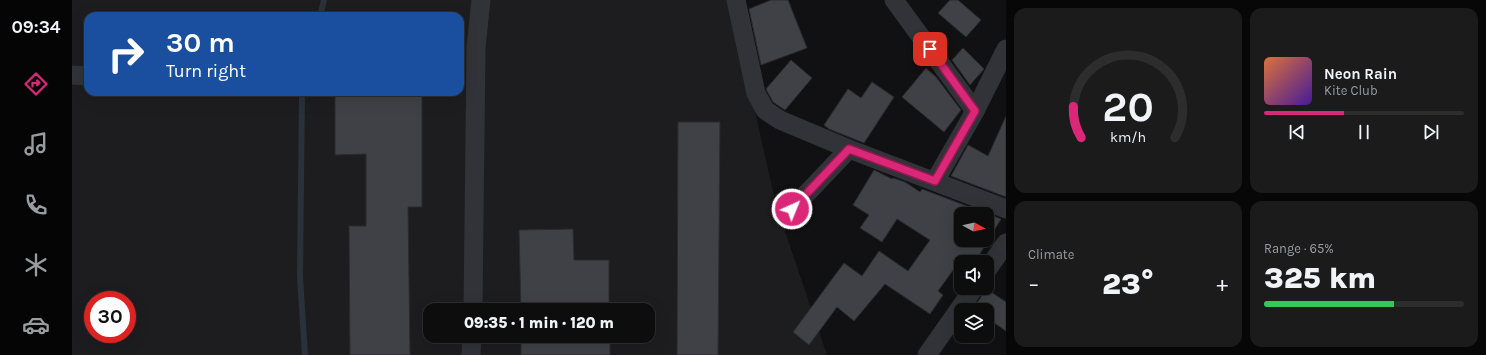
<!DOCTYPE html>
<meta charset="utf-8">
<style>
:root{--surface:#0d0d0e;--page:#1b1b1c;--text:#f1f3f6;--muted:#9a9c9e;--line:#2d2d2e;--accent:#db2777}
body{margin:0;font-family:Karla,sans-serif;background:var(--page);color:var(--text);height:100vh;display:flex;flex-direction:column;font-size:15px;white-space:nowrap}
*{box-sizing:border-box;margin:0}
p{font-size:13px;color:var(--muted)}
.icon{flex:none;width:22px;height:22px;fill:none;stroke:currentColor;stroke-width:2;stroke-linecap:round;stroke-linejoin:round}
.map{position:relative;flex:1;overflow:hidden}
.panel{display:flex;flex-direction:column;gap:8px;padding:8px;background:#070708;width:480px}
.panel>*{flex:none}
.top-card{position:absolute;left:12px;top:12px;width:380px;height:84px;border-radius:12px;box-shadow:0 4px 16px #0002,0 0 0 1px var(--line);background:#1a4fa0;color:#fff;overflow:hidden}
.needle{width:26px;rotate:98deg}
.buttons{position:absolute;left:882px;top:207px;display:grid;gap:8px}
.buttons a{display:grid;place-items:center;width:40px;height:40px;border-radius:8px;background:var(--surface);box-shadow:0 4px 16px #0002,0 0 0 1px var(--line);font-size:20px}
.speed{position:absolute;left:12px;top:291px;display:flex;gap:8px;font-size:20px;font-weight:700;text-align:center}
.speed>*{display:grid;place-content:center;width:52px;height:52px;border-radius:50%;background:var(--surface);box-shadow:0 4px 16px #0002,0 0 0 1px var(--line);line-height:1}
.speed .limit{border:6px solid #d22;background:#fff;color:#111}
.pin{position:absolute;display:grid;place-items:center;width:34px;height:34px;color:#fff;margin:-17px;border-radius:8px;box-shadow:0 2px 6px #0006}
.me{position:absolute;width:44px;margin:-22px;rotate:44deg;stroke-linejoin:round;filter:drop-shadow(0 0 3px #0008)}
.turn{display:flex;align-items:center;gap:14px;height:84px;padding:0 16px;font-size:18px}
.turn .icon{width:52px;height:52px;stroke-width:2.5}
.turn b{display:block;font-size:28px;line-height:34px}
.big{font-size:30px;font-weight:800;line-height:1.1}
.panel .tile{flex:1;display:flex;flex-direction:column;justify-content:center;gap:6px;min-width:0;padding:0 14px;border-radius:12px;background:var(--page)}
.panel .dial{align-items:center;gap:0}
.dial svg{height:104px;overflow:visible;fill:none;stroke:var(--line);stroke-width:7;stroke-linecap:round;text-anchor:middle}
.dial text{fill:var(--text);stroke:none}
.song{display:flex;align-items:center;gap:12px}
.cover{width:48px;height:48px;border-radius:6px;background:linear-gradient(135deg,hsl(20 70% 55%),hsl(260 70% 35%))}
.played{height:4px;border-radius:2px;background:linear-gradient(90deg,var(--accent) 40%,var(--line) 40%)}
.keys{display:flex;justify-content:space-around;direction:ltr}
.heat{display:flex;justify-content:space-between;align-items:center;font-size:22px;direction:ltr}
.charge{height:6px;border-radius:3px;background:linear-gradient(90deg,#34c759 65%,var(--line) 0)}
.panel .tiles{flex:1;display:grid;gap:8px;grid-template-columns:repeat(2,1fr)}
.trip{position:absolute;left:351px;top:303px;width:232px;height:40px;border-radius:12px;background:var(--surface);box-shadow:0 4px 16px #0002,0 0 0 1px var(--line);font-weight:800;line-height:40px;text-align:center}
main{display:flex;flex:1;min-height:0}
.dock{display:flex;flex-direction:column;width:72px;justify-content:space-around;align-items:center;background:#050506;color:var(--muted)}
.dock .icon{width:28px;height:28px}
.dock .selected{color:var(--accent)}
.dock b{font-size:18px;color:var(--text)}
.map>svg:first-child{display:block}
.built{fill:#1d1d20;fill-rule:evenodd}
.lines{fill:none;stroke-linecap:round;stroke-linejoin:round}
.stream{stroke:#2a3138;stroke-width:6}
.building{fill:#404146;stroke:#2b2b2f;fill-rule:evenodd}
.minor{stroke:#323338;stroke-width:19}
.route-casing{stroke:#8e194d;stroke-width:10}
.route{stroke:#db2777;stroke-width:7}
</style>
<main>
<nav class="dock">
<b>09:34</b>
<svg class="icon selected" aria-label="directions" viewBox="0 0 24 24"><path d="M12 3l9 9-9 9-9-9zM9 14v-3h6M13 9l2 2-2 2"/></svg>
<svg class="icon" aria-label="music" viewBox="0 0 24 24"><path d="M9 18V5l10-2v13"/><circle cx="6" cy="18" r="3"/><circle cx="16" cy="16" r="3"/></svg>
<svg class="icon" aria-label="phone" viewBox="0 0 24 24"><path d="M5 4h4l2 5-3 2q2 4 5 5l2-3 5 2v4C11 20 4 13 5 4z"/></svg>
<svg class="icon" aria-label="climate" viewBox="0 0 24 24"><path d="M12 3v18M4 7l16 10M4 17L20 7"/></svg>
<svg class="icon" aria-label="car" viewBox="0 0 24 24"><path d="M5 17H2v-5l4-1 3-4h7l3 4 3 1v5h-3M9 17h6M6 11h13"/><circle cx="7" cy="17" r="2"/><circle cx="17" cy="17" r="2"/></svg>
</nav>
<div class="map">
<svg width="934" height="355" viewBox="0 0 934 355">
<rect width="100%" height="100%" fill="#111113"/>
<!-- built -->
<path class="built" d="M 0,0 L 658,0 L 704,205 L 755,355 L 0,355 ZM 16,16 L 388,16 L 388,92 L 16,92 ZM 21,300 L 55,300 L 55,334 L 21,334 ZM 358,310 L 576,310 L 576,336 L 358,336 Z"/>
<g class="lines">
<!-- stream -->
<g class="stream">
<polyline points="248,16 252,0"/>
<polyline points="230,92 228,277 233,355"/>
</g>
</g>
<!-- building -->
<g class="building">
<polygon points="699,0 716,0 735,48 689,65 677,9"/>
<polygon points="878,0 886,0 909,20 894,37 866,13"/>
<polygon points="891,48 912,69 898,85 880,60"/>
<polygon points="719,60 740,78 713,110 701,102 694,89"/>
<polygon points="854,68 864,77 889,110 872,132 830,97"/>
<polygon points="800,82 822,97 792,143 757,129 752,125 776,89 789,98"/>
<polygon points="263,95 350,95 350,207 336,207 338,355 278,355 277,226 294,226 294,154 263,155"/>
<polygon points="934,116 934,197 879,176 896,145 916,156"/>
<polygon points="606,122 648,122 646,355 605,355"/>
<path d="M 802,170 L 820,179 L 821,178 L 833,182 L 848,192 L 850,189 L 929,219 L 903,262 L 887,262 L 866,291 L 871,295 L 858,314 L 813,284 L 782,321 L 765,307 L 737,345 L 721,332 L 772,263 L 790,276 L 807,251 L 836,271 L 858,240 L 825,219 L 810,242 L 788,228 L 797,215 L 781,205 ZM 889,214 L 915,214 L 915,240 L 889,240 Z"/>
<polygon points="501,229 502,260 537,260 537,310 449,310 447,230"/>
<polygon points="913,288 934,302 934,331 915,318 915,310 900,310 911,294"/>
<rect x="449" y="336" width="89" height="19"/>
</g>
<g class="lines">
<!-- minor -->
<g class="minor">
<polyline points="664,0 684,93 693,110 708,120 777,149 934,209"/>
<polyline points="822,0 903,111"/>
<polyline points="0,75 16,76"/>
<polyline points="863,181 903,111 934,49"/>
<polyline points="720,209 777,149"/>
<polyline points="915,270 934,243"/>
<polyline points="401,310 404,47 409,0"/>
<polyline points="399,355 400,336"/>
<polyline points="855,355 902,288"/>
</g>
</g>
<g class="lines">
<defs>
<polyline id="route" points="720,209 777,149 863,181 903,111 858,49"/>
</defs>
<!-- route casing -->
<use href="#route" class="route-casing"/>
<!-- route -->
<use href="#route" class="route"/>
</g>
</svg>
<div class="buttons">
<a><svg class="needle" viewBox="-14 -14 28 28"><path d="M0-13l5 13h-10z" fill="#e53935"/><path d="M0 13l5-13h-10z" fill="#9a9c9e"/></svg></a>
<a><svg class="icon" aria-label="sound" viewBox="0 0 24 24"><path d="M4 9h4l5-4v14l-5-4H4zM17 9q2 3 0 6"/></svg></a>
<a><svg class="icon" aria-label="layers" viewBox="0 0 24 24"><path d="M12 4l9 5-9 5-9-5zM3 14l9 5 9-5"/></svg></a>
</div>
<div class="speed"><div class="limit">30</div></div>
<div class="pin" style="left:858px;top:49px;background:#d93025"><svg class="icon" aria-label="arrive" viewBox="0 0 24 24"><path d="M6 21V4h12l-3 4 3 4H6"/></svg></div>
<svg class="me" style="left:720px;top:209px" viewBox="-20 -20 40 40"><circle r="17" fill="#db2777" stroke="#fff" stroke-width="3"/><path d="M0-11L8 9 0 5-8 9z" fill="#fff"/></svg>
<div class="trip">09:35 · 1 min · 120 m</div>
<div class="top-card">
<div class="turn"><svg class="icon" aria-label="right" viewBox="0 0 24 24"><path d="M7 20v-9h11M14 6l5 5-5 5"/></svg><div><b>30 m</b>Turn right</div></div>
</div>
</div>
<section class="panel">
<div class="tiles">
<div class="tile dial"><svg viewBox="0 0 100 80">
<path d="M14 69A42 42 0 1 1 86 69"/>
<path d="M14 69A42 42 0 0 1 8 45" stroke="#db2777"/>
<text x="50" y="56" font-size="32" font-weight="700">20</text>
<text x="50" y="72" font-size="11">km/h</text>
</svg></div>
<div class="tile">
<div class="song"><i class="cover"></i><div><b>Neon Rain</b><p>Kite Club</p></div></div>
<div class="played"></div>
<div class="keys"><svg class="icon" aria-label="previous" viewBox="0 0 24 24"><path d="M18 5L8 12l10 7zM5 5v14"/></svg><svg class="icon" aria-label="pause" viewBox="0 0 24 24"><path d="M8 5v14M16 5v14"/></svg><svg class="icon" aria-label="next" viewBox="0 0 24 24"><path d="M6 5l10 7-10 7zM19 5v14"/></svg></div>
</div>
<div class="tile"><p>Climate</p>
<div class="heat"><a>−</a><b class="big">23°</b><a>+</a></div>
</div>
<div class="tile"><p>Range · 65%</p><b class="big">325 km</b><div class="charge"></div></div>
</div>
</section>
</main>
